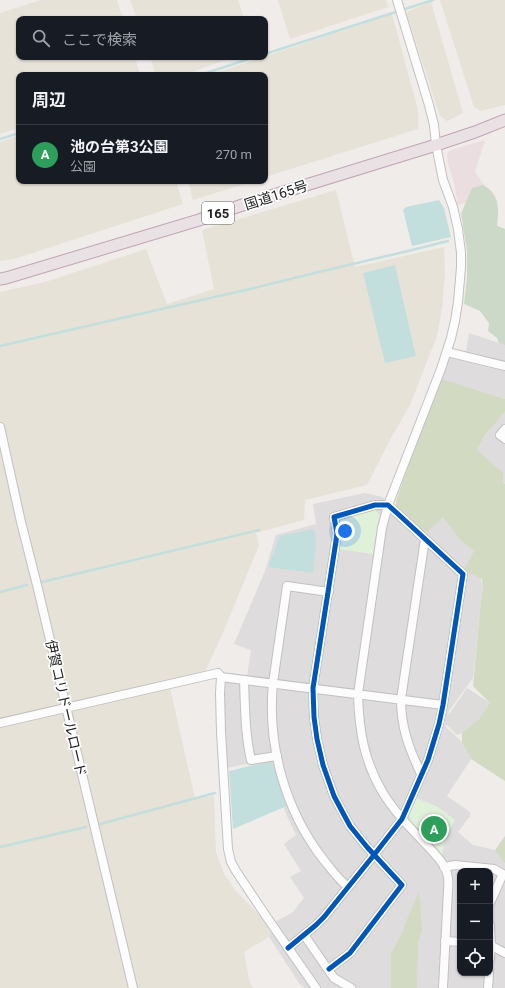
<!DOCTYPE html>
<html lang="ja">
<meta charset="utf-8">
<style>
:root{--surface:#171b24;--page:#20242c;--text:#f1f3f6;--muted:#9ea1a6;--line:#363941;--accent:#0f766e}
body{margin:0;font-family:Roboto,"Noto Sans JP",sans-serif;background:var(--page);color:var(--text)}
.controls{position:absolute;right:12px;bottom:12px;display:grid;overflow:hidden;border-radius:8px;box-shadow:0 1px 3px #0004}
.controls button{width:36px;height:36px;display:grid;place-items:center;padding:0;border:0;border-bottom:1px solid var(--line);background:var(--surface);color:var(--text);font:20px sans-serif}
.you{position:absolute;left:345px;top:531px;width:14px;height:14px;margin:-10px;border:3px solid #fff;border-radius:50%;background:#1a73e8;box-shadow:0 0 0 6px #1a73e833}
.badge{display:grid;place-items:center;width:26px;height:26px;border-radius:50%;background:var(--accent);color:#fff;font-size:13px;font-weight:700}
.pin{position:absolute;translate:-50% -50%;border:2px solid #fff;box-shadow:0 1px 4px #0006}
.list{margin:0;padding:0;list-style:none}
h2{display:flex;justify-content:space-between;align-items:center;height:52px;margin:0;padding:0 16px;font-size:17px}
h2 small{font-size:13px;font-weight:400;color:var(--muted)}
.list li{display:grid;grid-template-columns:26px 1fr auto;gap:12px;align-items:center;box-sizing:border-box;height:60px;padding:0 16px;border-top:1px solid var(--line)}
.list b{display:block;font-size:15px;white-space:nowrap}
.list p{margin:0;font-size:13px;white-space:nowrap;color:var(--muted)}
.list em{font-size:13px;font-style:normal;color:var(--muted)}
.icon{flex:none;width:22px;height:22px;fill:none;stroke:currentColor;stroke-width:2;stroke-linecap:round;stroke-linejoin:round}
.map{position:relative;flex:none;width:505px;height:988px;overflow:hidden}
.search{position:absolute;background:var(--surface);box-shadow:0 1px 3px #0004;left:16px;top:16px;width:252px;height:44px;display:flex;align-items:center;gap:10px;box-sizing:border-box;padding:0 14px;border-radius:8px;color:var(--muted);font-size:15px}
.panel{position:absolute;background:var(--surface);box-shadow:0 1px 3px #0004;left:16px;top:72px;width:252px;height:112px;border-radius:8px}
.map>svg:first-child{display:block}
.residential{fill:#dedcdc;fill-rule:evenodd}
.commercial{fill:#ebdee0}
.religious{fill:#dddcdb}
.farmland{fill:#e6e2d8;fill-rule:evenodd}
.forest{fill:#d2dac2}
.cemetery{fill:#ccd8c8}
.park{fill:#e0f1da}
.water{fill:#c2dfdd}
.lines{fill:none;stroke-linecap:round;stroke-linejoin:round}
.stream{stroke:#c2dfdd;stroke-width:2.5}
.minor-casing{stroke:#c2c1c0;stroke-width:10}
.highway-casing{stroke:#c1a4b5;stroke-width:13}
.minor{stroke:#fdfcfc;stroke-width:8}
.highway{stroke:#eae1e5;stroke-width:11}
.cycleway-casing{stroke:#fff;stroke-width:8}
.cycleway{stroke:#0057b8;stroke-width:5}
.labels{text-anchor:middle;stroke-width:3.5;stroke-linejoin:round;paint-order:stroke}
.shield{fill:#fff;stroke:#646464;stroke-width:1}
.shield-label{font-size:13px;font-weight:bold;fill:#212121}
.street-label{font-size:14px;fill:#212121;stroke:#fff}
</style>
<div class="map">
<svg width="505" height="988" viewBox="0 0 505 988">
<rect width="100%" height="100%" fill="#efecea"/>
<g class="residential">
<path d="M469 333 505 345V399L439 378 452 348 466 351Z"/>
<path d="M505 412V484L503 482 477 450 485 435Z"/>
<path d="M365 493 382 497 401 511 426 533 443 516 460 540 474 551 483 588 480 610 473 678 449 711 446 727 462 742 471 759 447 796 470 812V816L458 832 473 845 495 850 505 864V988H304L299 983 269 937 270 934V926L277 921 293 912 304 898 290 877 301 871 284 844 296 835 286 814 270 764 267 760 226 768 222 693 226 674 247 677 251 650 234 644 265 571 276 535 316 524 313 504ZM460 871H490V973H460Z"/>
</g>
<path class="commercial" d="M485 140 475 172 485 186 472 188 467 202 458 205 453 179 448 163 447 156 449 152 451 150Z"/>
<path class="religious" d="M467 688 490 703 478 720 462 733 457 735 444 722 446 716 450 713Z"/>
<g class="farmland">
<path d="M41 0H117L123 19H19V57H135L140 75H19V128L0 134V13Z"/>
<path d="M130 0H238L244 19H137Z"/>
<path d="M278 0H386L388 7 290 39Z"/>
<path d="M440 0H505V105L481 111 474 107Z"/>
<path d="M431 2 463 113 447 121 440 116 406 12Z"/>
<path d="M392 14 418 110V129L265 177V75H210Z"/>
<path d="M150 57H234L183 75H156Z"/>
<path d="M19 135V181H176L183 204 14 259 0 261V142Z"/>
<path d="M188 181H254L193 200Z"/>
<path d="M336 190 355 267 444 247 445 274 442 309 437 336 410 405 392 436 367 485 305 500 304 520 256 533 259 545 223 633 200 682 170 688 195 798 214 796 216 852 224 874 236 891 270 926 269 937 244 952 249 980 253 988H0V292L45 282 146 249 167 304 214 289 202 230ZM395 266 416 356 363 273Z"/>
</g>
<g class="forest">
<path d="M439 378 505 399V412L485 435 477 450 503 473V482L505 484V781L471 759 462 742V733L478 720 490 703 473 686 480 610 483 588 482 579 464 570 474 551 460 540 443 517 426 533 396 506V501Z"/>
<path d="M505 836V864L495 850Z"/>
<path d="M419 892 422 931 418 942 417 988H391V954L403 931 408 917Z"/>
</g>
<path class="cemetery" d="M483 185C500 194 499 209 497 226L505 229V345L499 343 497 338 488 331 489 323 480 311 464 304 467 278V251L461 214 472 188Z"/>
<g class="park">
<path d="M375 510 380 515 377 527 373 554 339 549 340 522 342 519Z"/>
<path d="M414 797 438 807 455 820 446 837 442 855 410 820 409 812Z"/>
</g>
<g class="water">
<path d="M439 200 444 208 451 237 412 246 403 210 406 207Z"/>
<path d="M395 265 416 356 385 363 363 273Z"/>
<path d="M314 529 316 542 313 573 268 567 280 536Z"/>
<path d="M270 761 272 763 287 806 233 829 229 771Z"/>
</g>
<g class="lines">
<g class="stream">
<path d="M265 54 433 0"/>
<path d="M200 75 255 57"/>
<path d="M0 139 19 133"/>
<path d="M0 346 122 318 250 289 323 271 408 251 448 241"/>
<path d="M42 582 259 530"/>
<path d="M0 592 27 585"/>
<path d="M100 824 215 793"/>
<path d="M0 847 86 827"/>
</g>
<g class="minor-casing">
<g id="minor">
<path d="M397 0 429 105 434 125 436 145 443 180 453 207 458 229 461 253V267L458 302 455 321 451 338 441 369 388 505 382 528 358 694C359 731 364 761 383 793 394 811 408 826 422 840 429 848 438 856 444 866 448 873 449 882 448 890L443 988"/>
<path d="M447 352 505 366"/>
<path d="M0 427 21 522 37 585 133 988"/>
<path d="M505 429 500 435 505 439"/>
<path d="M329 592 287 586 273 683C267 745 285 810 323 859 331 869 338 879 348 887"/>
<path d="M221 677 443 705"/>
<path d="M244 680C245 707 245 734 251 760L277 756"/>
<path d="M0 723 218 673 221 677 220 693 221 732 228 849 231 862 236 871 266 916 316 988"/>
<path d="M421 774C409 748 401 728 401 699L425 539"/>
<path d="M444 867 455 865 494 869 503 874 490 903"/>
<path d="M490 925 491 945 490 959"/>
<path d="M304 935 334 978 351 988"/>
<path d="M445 941 460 942"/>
<path d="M490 945 505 953"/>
<path d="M288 948 316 925 324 917 374 855 402 819 428 760 439 724 443 705 463 574 398 514 388 505H375L334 517 337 533 336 541 313 688 314 717 317 739 323 765 334 796 343 813 350 826 367 847 402 885 350 953 329 969"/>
<path d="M488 988 489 973"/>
</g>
</g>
<g class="highway-casing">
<path id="highway" d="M0 279 6 278 199 220 251 202 436 145 475 132 505 120"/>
</g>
<use href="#minor" class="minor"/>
<use href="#highway" class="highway"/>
<g class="cycleway-casing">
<path id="cycleway" d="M288 948 316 925 324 917 374 855 402 819 428 760 439 724 443 705 463 574 398 514 388 505H375L334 517 337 533 336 541 313 688 314 717 317 739 323 765 334 796 343 813 350 826 367 847 402 885 350 953 329 969"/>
</g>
<use href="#cycleway" class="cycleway"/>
</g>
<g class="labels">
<rect class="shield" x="202" y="202" width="32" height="22" rx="3"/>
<g class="shield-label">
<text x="218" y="218">165</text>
</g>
<g class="street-label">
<text transform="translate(276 195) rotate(-18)" y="5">国道165号</text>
<text transform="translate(66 708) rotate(77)" y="5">伊賀コリドールロード</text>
</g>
</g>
</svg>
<div class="controls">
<button>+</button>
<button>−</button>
<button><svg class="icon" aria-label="locate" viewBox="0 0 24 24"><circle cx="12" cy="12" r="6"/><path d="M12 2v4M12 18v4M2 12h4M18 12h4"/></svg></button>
</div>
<div class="you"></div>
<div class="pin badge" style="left:434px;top:829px;background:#2e9e5b">A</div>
<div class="search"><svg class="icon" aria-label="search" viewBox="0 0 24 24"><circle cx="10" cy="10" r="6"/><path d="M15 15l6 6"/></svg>ここで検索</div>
<section class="panel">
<h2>周辺<small></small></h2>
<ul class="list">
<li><span class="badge" style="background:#2e9e5b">A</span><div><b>池の台第3公園</b><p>公園</p></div><em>270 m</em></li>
</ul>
</section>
</div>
